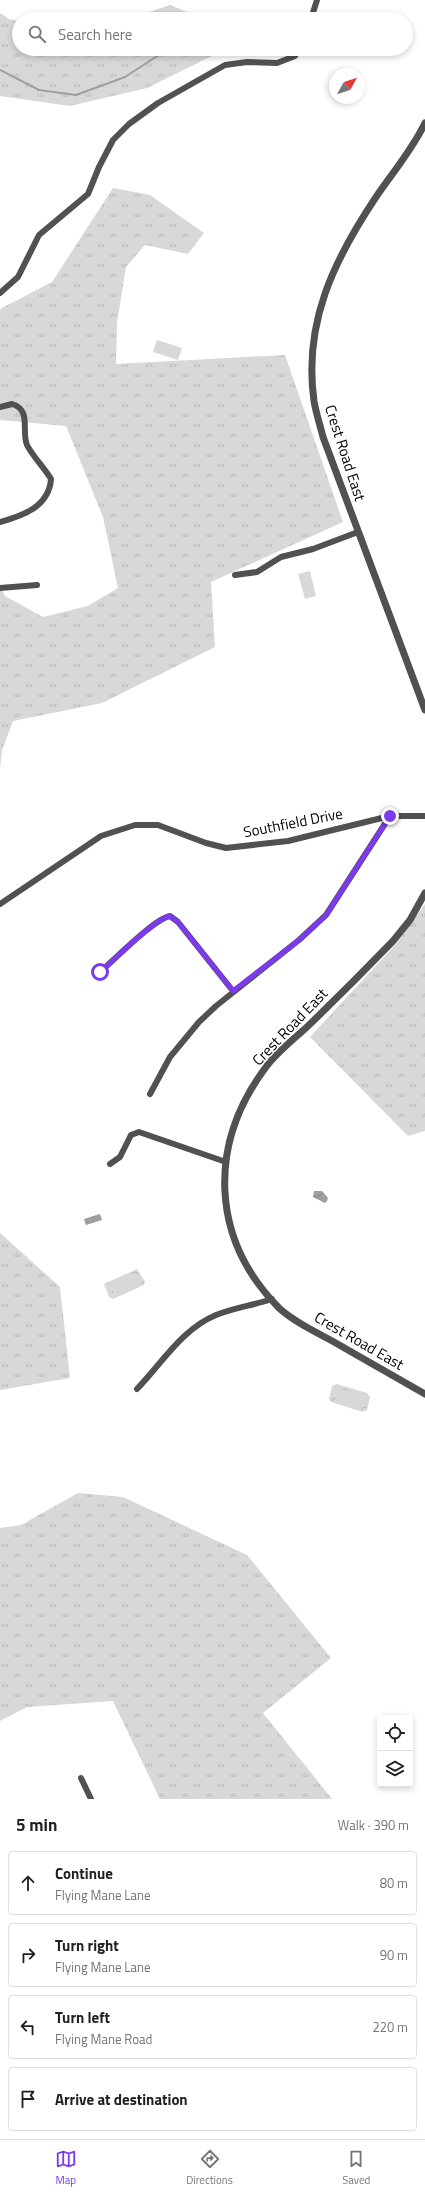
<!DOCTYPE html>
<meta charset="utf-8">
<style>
:root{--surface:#fff;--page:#f6f6f6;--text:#202124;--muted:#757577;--line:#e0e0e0;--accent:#7c3aed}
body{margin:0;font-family:"Titillium Web",sans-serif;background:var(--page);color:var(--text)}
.controls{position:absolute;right:12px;bottom:12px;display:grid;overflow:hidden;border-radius:4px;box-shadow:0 2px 6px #0003}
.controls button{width:36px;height:36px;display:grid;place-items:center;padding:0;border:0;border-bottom:1px solid var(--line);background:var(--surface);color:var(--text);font:20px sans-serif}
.compass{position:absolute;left:329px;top:68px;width:36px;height:36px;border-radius:50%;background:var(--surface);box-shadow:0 2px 6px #0003;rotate:51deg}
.stop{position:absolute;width:12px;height:12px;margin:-9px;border:3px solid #7c3aed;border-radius:50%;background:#fff}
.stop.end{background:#7c3aed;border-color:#fff;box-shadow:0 1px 4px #0008}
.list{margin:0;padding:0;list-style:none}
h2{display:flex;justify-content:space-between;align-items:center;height:52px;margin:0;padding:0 16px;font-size:17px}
h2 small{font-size:13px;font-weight:400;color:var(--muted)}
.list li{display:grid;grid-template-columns:26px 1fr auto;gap:12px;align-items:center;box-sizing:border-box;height:64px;margin:0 8px 8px;padding:0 8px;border:1px solid var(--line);border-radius:4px}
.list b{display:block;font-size:15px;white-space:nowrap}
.list p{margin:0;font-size:13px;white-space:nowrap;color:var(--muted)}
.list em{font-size:13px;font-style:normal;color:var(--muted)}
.icon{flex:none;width:22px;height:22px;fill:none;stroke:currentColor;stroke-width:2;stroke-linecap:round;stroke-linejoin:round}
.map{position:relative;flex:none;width:425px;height:1799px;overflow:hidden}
.search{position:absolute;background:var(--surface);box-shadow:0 2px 6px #0003;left:12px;right:12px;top:12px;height:44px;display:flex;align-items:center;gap:10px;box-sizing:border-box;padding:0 14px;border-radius:22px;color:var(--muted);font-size:15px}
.sheet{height:340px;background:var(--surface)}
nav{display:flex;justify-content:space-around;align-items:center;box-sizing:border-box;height:56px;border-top:1px solid var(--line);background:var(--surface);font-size:11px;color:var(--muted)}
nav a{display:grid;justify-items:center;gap:2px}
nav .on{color:var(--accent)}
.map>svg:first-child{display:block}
.grass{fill:url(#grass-tufts)}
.park{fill:url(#park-crowns)}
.pitch{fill:#d8d8d8}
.water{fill:url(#water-waves)}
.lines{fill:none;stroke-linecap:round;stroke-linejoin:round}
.stream{stroke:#9f9f9f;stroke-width:2}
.minor{stroke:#515151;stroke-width:6}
.tertiary{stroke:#515151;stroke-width:7}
.route{stroke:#7c3aed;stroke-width:5}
.labels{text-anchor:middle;stroke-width:3;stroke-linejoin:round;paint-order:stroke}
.street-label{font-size:15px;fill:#000;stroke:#fff}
</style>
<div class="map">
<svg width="425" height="1799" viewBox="0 0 425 1799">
<defs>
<pattern id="grass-tufts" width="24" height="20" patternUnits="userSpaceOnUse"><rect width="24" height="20" fill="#d8d8d8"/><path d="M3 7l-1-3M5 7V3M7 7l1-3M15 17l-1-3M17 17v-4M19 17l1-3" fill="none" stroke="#b8b8b8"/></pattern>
<pattern id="park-crowns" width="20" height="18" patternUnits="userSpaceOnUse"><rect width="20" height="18" fill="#d8d8d8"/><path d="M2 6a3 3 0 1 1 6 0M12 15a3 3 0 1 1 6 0" fill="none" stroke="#b8b8b8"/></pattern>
<pattern id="water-waves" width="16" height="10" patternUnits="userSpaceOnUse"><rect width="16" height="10" fill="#9f9f9f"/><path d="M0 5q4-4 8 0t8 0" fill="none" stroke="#878787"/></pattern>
</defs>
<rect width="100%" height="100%" fill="#fff"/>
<g class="grass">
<path d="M170 5 204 19H128Z"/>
<path d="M0 13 9 19 19 21V49H226L147 88 70 106 0 96Z"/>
<path d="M113 188 150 195 204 233 188 254 145 245 126 267 117 323 116 364 285 355 343 522 211 582 215 647 102 703 13 721 2 750 0 770V586L5 596 43 617 88 606 118 588 103 517 66 426 0 420V309L52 282Z"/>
<path d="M425 904V1131L408 1136 310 1037 397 943Z"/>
<path d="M0 1233 60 1287 70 1378 0 1390Z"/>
<path d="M78 1493 123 1497 247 1555 331 1658 263 1713 332 1799H160L113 1701 27 1707 0 1721V1528L21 1525Z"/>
</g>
<g class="park">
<path d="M137 1269 145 1282 144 1285 113 1299 109 1297 104 1284Z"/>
<path d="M337 1384 367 1393 370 1397 367 1410 363 1412 331 1402 329 1399 332 1386Z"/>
</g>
<g class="pitch">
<path d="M157 340 182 348 178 360 153 352Z"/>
<path d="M310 571 316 596 305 599 298 574Z"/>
<path d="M133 1273 138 1284 114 1294 109 1284Z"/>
<path d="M338 1388 362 1395 359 1406 335 1400Z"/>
</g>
<g class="water">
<path d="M314 1191H322L328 1198 327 1201 325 1203 313 1197Z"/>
<path d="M100 1214 102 1220 86 1225 84 1219Z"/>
</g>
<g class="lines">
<path class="stream" d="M0 70 39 90 76 95 125 77 168 49"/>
<g class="minor">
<path d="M311 19 317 0"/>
<path d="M0 293 18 277 39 235 88 194 99 167 113 140 129 124 158 103 225 65 247 62 277 63 295 56 299 49"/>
<path d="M0 407 12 404C32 410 21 431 27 445 33 457 44 467 51 479 49 507 22 516 0 522"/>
<path d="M235 575 257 572 281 557 313 549 358 532"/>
<path d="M0 588 37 585"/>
<path d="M0 904 101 836 135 825H158L206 843 226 848 288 841 390 816H425"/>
<path d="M100 972C114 960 154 919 170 916L178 922 233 991"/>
<path d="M150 1094 170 1057 199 1022 216 1006 299 940 326 915 390 816"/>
<path d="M110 1164 120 1157 131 1135 139 1132 226 1162"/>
<path d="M137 1389C162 1363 182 1329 216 1315 233 1308 254 1305 272 1299"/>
<path d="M81 1778 91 1799"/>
</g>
<g class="tertiary">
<path d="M425 123C412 150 393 172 376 197 334 260 303 323 314 401 316 413 320 425 323 437L425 710"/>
<path d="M425 893 410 920 393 941C365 970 337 998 308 1026 294 1039 277 1052 266 1067 208 1144 210 1238 279 1308 294 1322 316 1332 334 1342 364 1359 395 1377 425 1394"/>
</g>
</g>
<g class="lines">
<path class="route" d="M100 972C114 960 154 919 170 916L178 922 233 991 299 940 326 915 390 816"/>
</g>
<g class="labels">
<g class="street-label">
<text transform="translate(345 453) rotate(72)" y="5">Crest Road East</text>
<text transform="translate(293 823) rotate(-11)" y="5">Southfield Drive</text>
<text transform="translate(290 1027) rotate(-46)" y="5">Crest Road East</text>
<text transform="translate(359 1341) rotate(30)" y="5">Crest Road East</text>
</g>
</g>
</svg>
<div class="controls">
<button><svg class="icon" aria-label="locate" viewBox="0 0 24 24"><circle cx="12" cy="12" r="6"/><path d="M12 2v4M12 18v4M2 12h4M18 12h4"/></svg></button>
<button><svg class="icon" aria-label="layers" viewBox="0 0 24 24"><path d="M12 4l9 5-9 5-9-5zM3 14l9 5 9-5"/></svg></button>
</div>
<svg class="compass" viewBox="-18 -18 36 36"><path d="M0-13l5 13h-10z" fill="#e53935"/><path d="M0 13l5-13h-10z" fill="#757577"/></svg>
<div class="stop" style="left:100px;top:972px"></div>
<div class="stop end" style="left:390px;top:816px"></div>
<div class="search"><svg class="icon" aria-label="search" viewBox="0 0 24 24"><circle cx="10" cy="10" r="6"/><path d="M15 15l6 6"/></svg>Search here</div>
</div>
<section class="sheet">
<h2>5 min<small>Walk · 390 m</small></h2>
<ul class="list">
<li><svg class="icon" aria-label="ahead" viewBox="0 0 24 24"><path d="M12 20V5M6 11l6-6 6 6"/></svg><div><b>Continue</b><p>Flying Mane Lane</p></div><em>80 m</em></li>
<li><svg class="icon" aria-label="right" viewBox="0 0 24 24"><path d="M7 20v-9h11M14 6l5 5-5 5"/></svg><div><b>Turn right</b><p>Flying Mane Lane</p></div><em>90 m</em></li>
<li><svg class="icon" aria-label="left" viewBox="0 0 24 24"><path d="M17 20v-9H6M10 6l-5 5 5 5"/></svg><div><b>Turn left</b><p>Flying Mane Road</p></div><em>220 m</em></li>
<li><svg class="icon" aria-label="arrive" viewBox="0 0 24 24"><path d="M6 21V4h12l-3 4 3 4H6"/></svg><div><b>Arrive at destination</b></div></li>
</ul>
</section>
<nav>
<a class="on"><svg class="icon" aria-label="map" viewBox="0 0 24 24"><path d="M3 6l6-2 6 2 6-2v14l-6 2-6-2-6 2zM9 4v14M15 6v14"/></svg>Map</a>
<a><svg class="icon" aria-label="directions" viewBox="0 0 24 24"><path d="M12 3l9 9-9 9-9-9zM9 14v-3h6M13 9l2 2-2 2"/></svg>Directions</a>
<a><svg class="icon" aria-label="saved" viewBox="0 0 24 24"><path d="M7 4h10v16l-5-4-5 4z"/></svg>Saved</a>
</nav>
